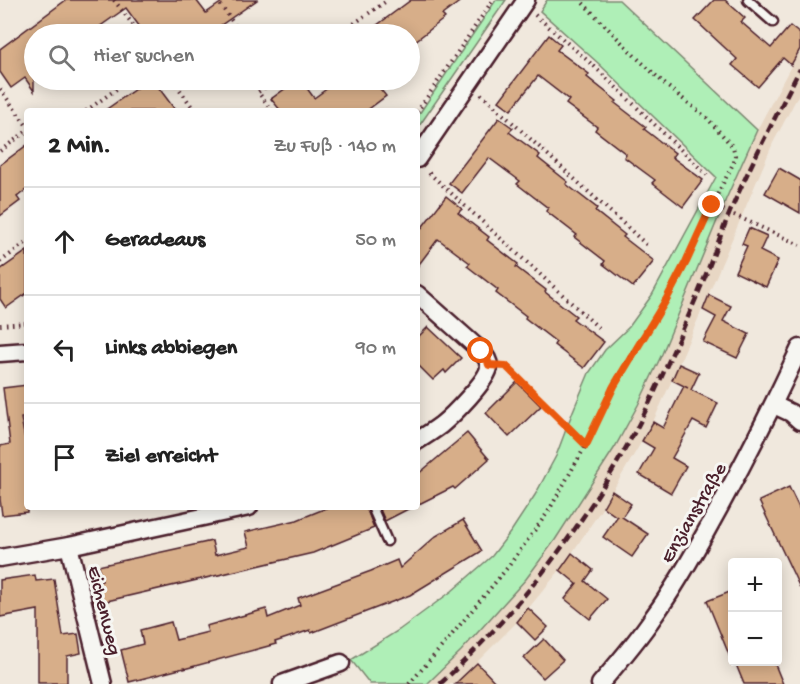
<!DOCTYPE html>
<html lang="de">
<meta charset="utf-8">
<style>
:root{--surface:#fff;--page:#f6f6f6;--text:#222;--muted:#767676;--line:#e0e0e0}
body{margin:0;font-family:"Gochi Hand",sans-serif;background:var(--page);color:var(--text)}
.controls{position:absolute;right:18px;bottom:18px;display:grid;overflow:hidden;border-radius:6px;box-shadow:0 3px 15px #0003}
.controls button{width:54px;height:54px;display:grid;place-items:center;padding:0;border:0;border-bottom:2px solid var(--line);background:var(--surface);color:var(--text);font:30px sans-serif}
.stop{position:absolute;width:18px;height:18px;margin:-14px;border:4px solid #ea580c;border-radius:50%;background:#fff}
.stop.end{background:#ea580c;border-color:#fff;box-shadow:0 2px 6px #0008}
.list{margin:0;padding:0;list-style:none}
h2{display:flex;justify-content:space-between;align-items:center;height:78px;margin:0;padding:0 24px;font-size:26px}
h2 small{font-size:20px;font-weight:400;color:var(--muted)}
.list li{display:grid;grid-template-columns:39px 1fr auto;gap:18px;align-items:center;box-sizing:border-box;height:108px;padding:0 24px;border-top:2px solid var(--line)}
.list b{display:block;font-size:22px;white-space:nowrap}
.list em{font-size:20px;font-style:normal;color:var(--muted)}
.icon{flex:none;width:33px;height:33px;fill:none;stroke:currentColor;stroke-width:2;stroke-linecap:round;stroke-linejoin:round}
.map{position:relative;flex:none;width:800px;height:684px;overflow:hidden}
.search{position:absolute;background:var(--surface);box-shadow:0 3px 15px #0003;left:24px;top:24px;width:396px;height:66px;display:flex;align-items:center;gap:15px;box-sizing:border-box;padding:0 21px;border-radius:33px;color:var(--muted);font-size:22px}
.panel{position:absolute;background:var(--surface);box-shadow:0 3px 15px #0003;left:24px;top:108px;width:396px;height:402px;border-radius:6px}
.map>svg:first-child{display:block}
.built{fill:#e8d7c4}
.green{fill:#afefb7;stroke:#7c8771;stroke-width:1.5}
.building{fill:#d7ae89;stroke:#4a1f2b;stroke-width:1.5}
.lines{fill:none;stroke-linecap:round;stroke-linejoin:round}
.lane-casing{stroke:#4a1f2b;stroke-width:13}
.street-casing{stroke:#4a1f2b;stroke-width:21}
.path{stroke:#4a1f2b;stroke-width:4;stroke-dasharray:1.5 4.5;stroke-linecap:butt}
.lane{stroke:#f6f6f2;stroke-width:8}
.street{stroke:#f6f6f2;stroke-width:16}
.rail{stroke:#4a1f2b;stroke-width:4.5;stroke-dasharray:9 4.5;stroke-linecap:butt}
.route{stroke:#ea580c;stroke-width:8}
.labels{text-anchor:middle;stroke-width:6;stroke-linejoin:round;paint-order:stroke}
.street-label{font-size:20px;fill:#4a1f2b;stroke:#f6f6f2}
</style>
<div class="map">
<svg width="800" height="684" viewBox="0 0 800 684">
<rect width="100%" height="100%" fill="#f0e8dd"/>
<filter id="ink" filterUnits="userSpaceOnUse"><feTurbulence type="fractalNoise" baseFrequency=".0167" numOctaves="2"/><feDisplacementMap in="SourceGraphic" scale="12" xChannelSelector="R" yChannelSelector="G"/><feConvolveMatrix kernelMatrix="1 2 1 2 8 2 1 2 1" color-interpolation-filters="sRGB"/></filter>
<g filter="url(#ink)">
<path class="built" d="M800 49V92L773 143 672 380 653 422 642 441 603 507 572 553 560 570 517 622 455 684H427L461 651 526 579 615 447 638 405 662 354 726 199 757 130Z"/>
<g class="green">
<path d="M496 0H506L417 129V117Z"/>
<path d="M547 0H619L757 130 726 199 662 354 638 405 615 447 555 540 526 579 461 651 427 684H370L351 660 399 630 452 591 492 556 512 530 535 495 556 456 573 411 589 373 605 350 629 327 652 295 716 177 598 63 540 11Z"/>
</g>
<g class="building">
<path d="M66 0H196L206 13 225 0H257L217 28 221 34H145L126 8 89 34H34V91L25 78 11 88 0 72V49Z"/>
<path d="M411 0H462L442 15 445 18 410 45V34H365Z"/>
<path d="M714 0H725L745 18 741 22 771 48 790 26 800 34V49L791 65 783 58 758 87 732 65 737 59 695 20Z"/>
<path d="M549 35 561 45 557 50 589 74 587 77 617 101 615 103 646 127 644 129 675 153 672 157 703 180 683 207 652 183 655 180 624 157 626 154 595 130 597 127 566 104 569 100 538 76 511 110 499 101Z"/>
<path d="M148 80H153L176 111H104Z"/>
<path d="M297 80H301L314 98 339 80H373L386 96 366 111H281L271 99Z"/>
<path d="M499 118 513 128 509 132 540 155 538 158 568 182 566 184 597 208 595 211 625 235 623 237 654 261 633 287 603 264 605 261 574 237 577 235 546 211 548 208 517 184 520 181 489 158 462 193 449 183Z"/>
<path d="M27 145V189L17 197 20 201 0 216V165Z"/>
<path d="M779 168 800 180V213L765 193Z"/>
<path d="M446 196 462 209 458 213 489 237 487 240 518 264 516 267 546 290 545 292 576 316 573 319 604 342 584 368 554 345 556 342 525 318 526 316 496 293 498 290 467 266 470 263 438 239 417 267V234Z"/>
<path d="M749 228 767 236 760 251 778 260 766 287 735 272 747 246 742 244Z"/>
<path d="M27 251V293L6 308 0 299V270Z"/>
<path d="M709 295 731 306 723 321 749 334 737 358 703 342 716 317 703 310Z"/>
<path d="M428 327 461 358 446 373 444 370 433 380 417 364V338Z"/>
<path d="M679 364 699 373 691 390 718 403 706 428 693 421 672 458 686 466 671 493 639 474 654 448 642 441 653 422 663 428 684 386 688 388 672 380Z"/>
<path d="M517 382 541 406 509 437 486 413Z"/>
<path d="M27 385V417L21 418 27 450V512L2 515 0 499V446L10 444 3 388Z"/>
<path d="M467 433 489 459 455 489 453 487 417 505V475Z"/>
<path d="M789 487 800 510V588L759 501Z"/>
<path d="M612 491 631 504 622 517 648 534 632 557 603 537 617 517 603 507Z"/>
<path d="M329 507H366L374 528 313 553 94 604 90 584 102 581 98 566 212 541 215 555 249 547 245 532 297 520Z"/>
<path d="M379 507H412L385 521Z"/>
<path d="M463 520 482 551 410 595 311 633 310 630 290 637 275 642 276 644 184 669V668L129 682 121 650 143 644 140 630 171 622 176 640 208 632 206 626 266 609 268 618 300 605 298 598 371 571 397 560 400 568 436 536Z"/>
<path d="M572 553 593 570 585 581 607 599 590 619 565 599 577 584 560 570Z"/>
<path d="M35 575 36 581 54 579 63 636 78 634 81 653 67 656V683H38V610L0 617V580Z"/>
<path d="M732 591V662L707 601Z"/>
<path d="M528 608 548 627 535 640 517 622Z"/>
<path d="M544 639 563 660 543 678 524 658Z"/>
<path d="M735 662H774L783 684H744Z"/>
<path d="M477 663 497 684H455Z"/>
</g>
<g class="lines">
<g class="lane-casing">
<g id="lane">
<path d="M748 0 773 22"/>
<path d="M372 507 387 541"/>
</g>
</g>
<g class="street-casing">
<g id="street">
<path d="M417 159 526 0"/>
<path d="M417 294 481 351C485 356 489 360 489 367 488 380 452 416 441 425 433 431 425 436 417 441"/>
<path d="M0 353 27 351"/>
<path d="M774 405 791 413 800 421"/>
<path d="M69 546 103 684"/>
<path d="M0 558 69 546 249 507"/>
<path d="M282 684 341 663"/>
<path d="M600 684C619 662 638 640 654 616 676 586 695 552 713 519 744 463 773 406 800 348"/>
</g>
</g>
<g class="path">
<path d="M114 0 140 34"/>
<path d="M217 0 241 34"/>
<path d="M535 15 595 67 707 175"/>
<path d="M339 34 388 0"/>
<path d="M173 80 195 111"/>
<path d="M0 89 27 126"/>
<path d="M481 94 649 247"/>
<path d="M86 111 129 80"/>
<path d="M272 111 258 92 276 80"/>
<path d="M417 112 493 0"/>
<path d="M0 151 27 131"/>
<path d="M429 173 601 330"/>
<path d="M712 205 800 245"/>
<path d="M0 262 27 242"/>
<path d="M0 325 27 323"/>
<path d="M508 368 586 445"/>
<path d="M409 684 445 643 508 567 548 512 586 445 613 386 666 300 686 262 712 205 734 162 735 155 733 147 707 118 668 87 634 55 580 0"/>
</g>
<use href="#lane" class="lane"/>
<use href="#street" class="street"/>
<path class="rail" d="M440 684C518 612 583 527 634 433 644 415 653 395 662 376 676 345 689 315 702 284 712 260 720 236 730 212 751 163 776 116 800 69"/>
</g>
</g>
<g class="lines" filter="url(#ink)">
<path class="route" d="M481 351 487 358 489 365 506 366 586 445 614 386 666 300 686 262 712 205"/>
</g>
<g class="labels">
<g class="street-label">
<text transform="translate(692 512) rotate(-60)" y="7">Enzianstraße</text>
<text transform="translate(106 610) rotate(76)" y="7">Eichenweg</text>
</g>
</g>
</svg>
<div class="controls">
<button>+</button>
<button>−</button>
</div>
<div class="stop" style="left:481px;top:351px"></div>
<div class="stop end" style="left:712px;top:205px"></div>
<div class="search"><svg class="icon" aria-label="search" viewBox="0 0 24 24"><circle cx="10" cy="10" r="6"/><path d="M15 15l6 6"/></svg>Hier suchen</div>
<section class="panel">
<h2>2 Min.<small>Zu Fuß · 140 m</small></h2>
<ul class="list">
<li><svg class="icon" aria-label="ahead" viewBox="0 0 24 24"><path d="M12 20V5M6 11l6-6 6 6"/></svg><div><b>Geradeaus</b></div><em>50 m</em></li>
<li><svg class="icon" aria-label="left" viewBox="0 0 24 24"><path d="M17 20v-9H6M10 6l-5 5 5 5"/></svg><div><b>Links abbiegen</b></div><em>90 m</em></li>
<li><svg class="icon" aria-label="arrive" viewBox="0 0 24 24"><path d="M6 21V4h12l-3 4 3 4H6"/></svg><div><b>Ziel erreicht</b></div></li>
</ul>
</section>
</div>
